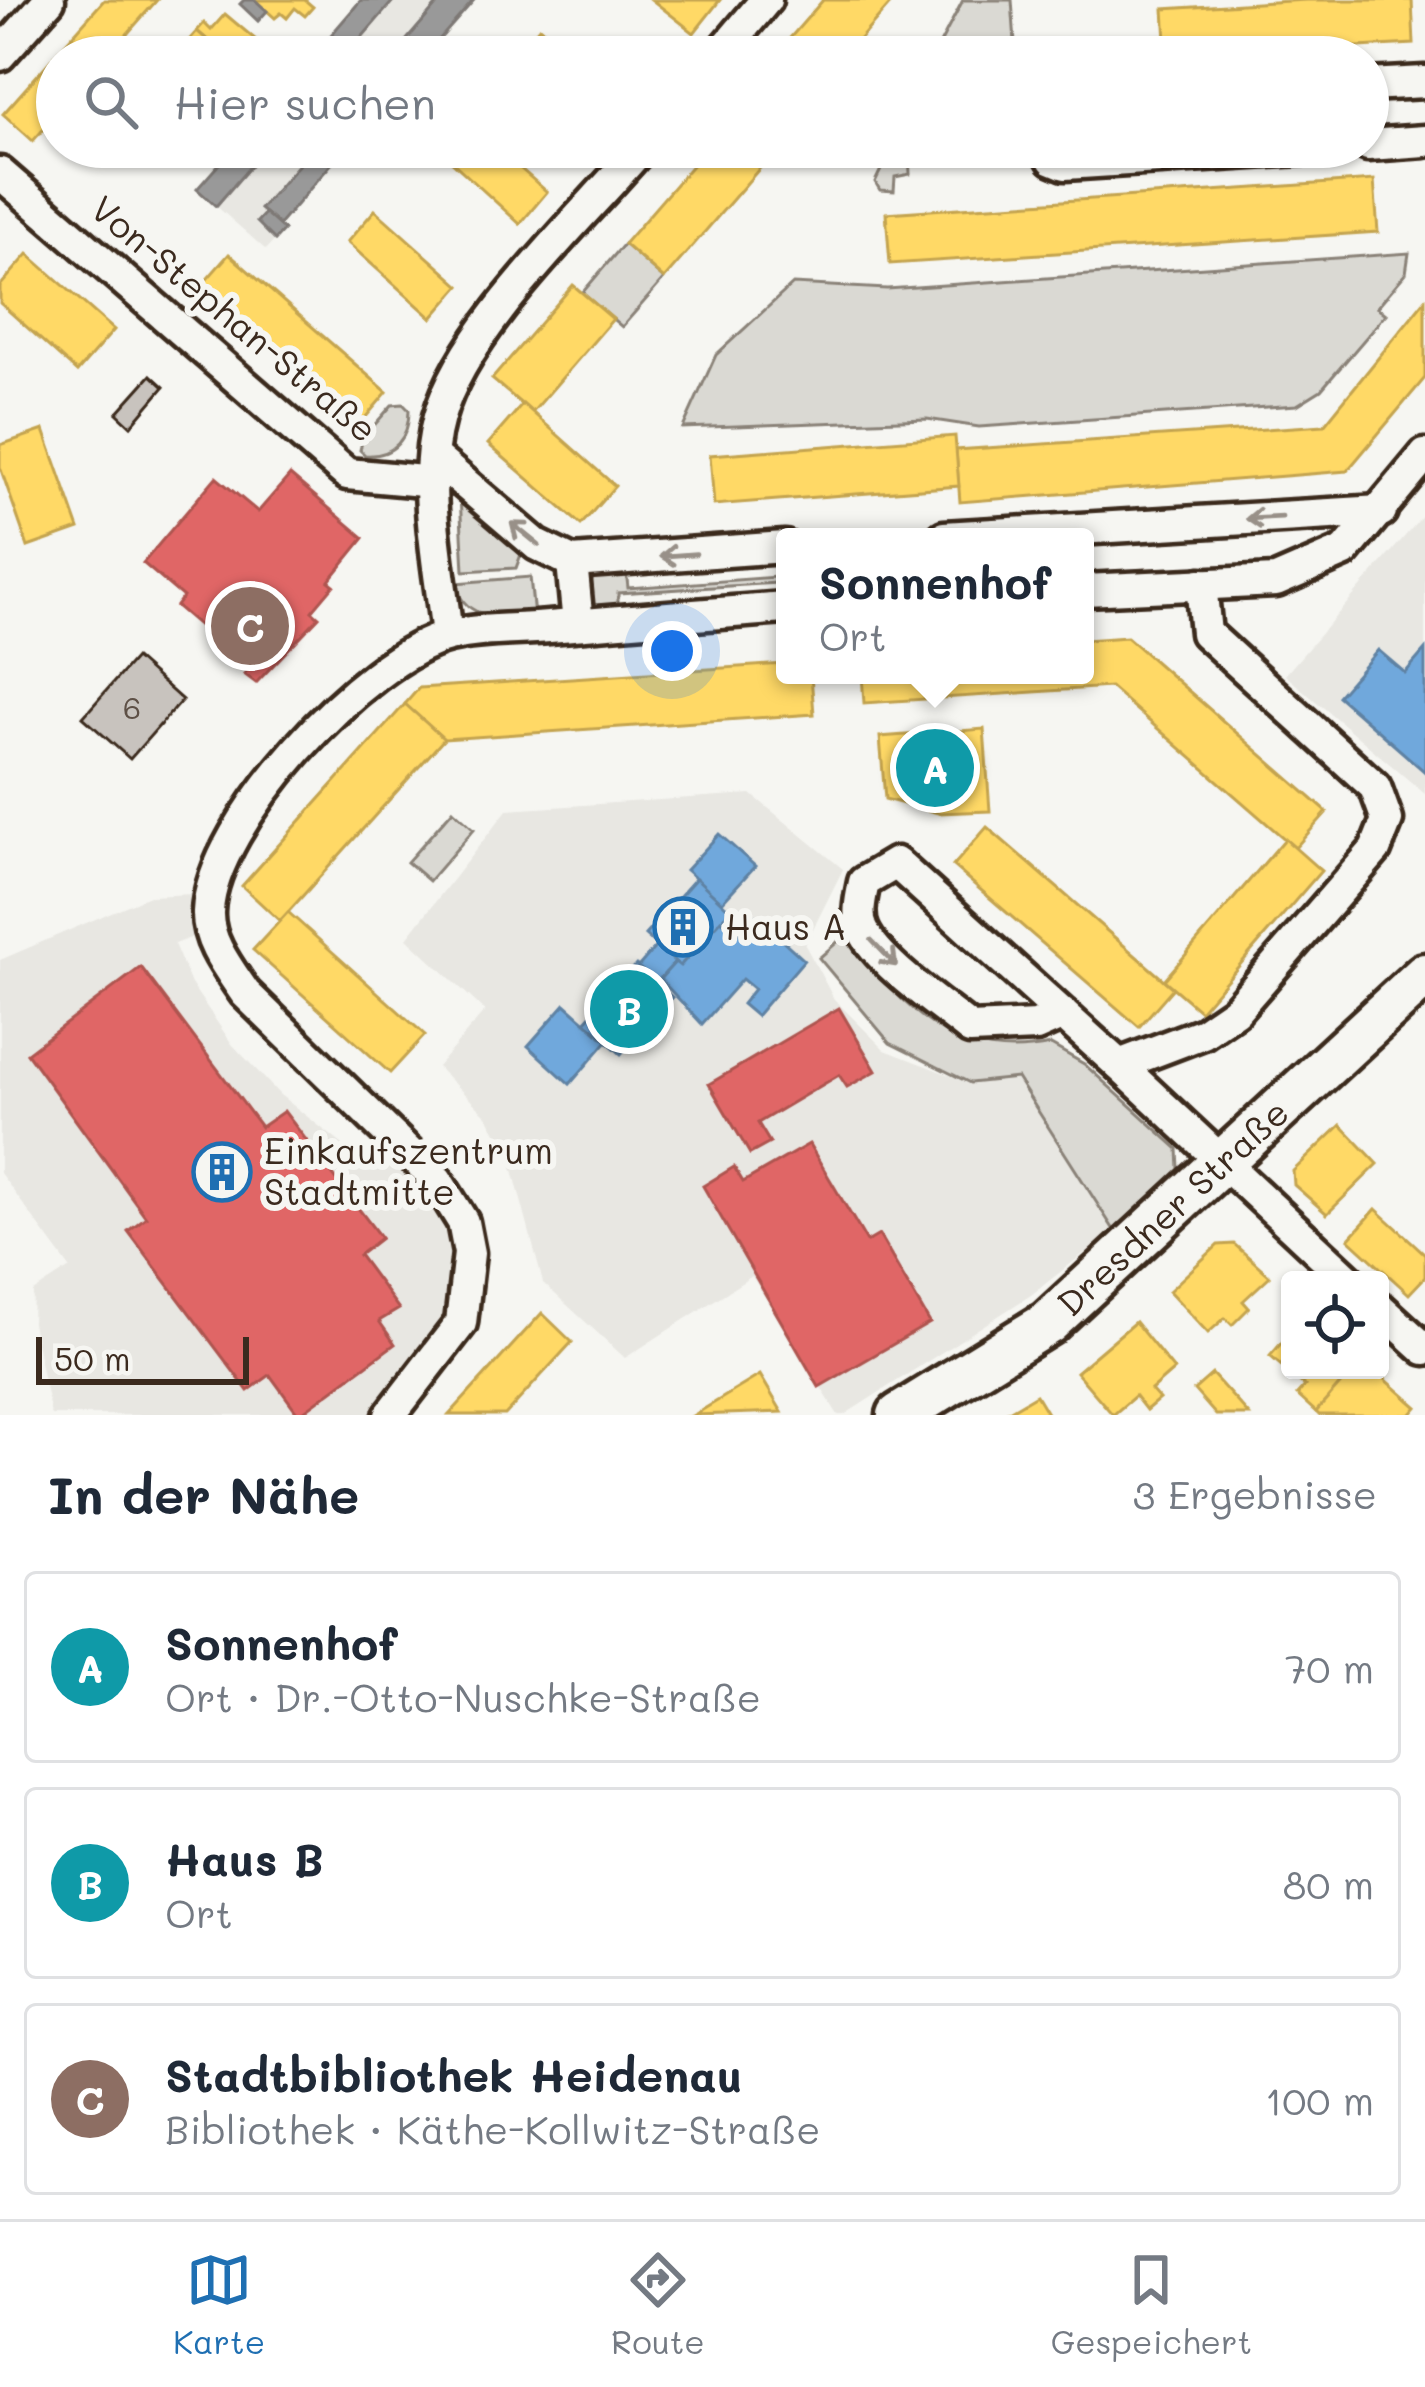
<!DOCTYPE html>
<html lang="de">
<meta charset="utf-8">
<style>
:root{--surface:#fff;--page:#f6f6f7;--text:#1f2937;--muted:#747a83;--line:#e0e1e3;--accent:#1f6fb2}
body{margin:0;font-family:Mali,sans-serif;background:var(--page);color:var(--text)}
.controls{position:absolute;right:36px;bottom:36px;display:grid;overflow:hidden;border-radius:12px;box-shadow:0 3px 9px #0004}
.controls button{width:108px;height:108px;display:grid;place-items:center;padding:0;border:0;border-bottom:3px solid var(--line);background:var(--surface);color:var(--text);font:60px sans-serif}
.scale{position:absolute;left:36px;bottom:30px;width:213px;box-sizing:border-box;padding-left:12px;border:6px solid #3b2a1e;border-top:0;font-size:33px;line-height:42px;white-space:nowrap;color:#3b2a1e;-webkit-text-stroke:9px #f6f6f2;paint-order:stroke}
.you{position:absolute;left:672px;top:651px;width:42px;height:42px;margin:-30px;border:9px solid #fff;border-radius:50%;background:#1a73e8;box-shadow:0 0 0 18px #1a73e833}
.badge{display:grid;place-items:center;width:78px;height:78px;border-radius:50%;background:var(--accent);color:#fff;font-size:39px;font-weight:700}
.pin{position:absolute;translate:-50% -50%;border:6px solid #fff;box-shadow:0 3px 12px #0006}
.popup{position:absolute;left:776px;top:528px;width:318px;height:156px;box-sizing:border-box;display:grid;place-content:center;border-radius:12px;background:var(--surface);filter:drop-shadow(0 3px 9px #0005);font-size:39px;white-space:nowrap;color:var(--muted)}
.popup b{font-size:45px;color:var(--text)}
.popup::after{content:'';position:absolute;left:50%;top:100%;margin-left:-24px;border:24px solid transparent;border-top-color:var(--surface)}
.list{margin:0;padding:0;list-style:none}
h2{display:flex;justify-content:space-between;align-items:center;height:156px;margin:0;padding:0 48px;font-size:51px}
h2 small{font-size:39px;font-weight:400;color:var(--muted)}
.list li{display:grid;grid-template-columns:78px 1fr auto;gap:36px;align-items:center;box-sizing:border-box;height:192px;margin:0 24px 24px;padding:0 24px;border:3px solid var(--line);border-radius:12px}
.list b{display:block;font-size:45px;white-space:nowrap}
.list p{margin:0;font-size:39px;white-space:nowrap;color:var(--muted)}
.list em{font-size:39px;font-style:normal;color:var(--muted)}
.icon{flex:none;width:66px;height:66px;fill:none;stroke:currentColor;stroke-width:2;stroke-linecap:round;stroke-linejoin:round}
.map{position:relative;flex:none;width:1425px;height:1415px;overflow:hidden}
.search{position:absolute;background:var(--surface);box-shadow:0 3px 9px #0004;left:36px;right:36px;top:36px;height:132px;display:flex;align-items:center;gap:30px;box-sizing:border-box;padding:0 42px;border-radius:66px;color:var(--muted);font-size:45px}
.sheet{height:804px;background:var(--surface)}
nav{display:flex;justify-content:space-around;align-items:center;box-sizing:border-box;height:168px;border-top:3px solid var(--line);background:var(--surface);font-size:33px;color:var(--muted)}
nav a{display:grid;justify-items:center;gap:6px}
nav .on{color:var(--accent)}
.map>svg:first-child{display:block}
.built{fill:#e8e7e2}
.green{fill:#dad9d3;stroke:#8a8278;stroke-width:3}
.homes{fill:#ffd966;stroke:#c4a450;stroke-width:3}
.shops{fill:#e06666;stroke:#ae5450;stroke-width:3}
.schools{fill:#6fa8dc;stroke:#5f82a3;stroke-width:3}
.industry{fill:#999;stroke:#7d7874;stroke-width:3}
.building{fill:#c8c3be;stroke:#3b2a1e;stroke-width:3}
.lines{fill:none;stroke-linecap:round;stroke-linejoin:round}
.street-casing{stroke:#3b2a1e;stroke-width:39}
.secondary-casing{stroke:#3b2a1e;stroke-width:51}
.street{stroke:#f6f6f2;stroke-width:30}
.secondary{stroke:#f6f6f2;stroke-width:42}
.oneway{stroke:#989088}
.labels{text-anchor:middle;stroke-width:12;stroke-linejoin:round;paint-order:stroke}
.number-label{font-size:30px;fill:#5e5046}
.street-label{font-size:36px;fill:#3b2a1e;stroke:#f6f6f2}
.poi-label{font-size:36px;fill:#3b2a1e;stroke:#f6f6f2;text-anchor:start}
</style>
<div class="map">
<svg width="1425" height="1415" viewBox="0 0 1425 1415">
<rect width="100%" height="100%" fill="#f6f6f2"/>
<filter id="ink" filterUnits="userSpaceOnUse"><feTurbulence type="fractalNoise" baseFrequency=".00833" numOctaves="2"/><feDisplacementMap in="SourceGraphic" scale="24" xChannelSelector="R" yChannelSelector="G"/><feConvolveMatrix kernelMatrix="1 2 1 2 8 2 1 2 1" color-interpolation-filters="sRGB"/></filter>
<g filter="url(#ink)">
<g class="built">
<path d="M361 0H474L424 57H312Z"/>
<path d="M234 147H346L279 225 284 230 266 250 197 189Z"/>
<path d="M1425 513V794L1285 675Z"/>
<path d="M751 794 843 869 805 945 834 999 885 1050 970 1083 1017 1077 1114 1230 1031 1295 844 1415H838L752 1276 625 1358 543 1283 509 1155 487 1116 437 1067 485 1011 407 938 507 810Z"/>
<path d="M193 894V937L174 944 191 984 232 1044 280 1095 371 1167 384 1155 437 1180 463 1222 461 1323 382 1415H51L32 1323 33 1292 70 1268 0 1173V960L149 896Z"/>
</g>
<g class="green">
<path d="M963 0H1012L1016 57H933Z"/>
<path d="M892 147H991L909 153 910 174 895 177 894 191 880 190 875 182Z"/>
<path d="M624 244 664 279 622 327 582 293Z"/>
<path d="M1409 253 1406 273 1377 307 1386 314 1321 390 1297 405 979 427 927 419 683 428 716 355 793 284 887 289Z"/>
<path d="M403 404 409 410C409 438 394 457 365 455L360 450 363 438 392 405Z"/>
<path d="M460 496 523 549 516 568 464 571Z"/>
<path d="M626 570 628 588 776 577 777 583 618 593V610L594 609 588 604 589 582 599 574Z"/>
<path d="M530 577 534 616C501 616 465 623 455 583Z"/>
<path d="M453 810 474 829 429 881 407 862Z"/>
<path d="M843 937C908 1005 946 1065 1051 1045L1084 1064 1178 1149 1179 1169 1114 1230 1017 1078 970 1083 890 1043 819 958Z"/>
</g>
<g class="homes">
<path d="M104 0H157L107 57H57V114L33 141 3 114Z"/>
<path d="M255 0H305L313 7 305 16 295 8 287 18 281 13 275 18Z"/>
<path d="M652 0H720L694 33Z"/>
<path d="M823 0H894L844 57H781L777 53Z"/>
<path d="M1306 0H1412L1414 44 1167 57 1164 9Z"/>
<path d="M225 14 256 40 252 45 258 49 251 57H227L197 31 204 23 211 30Z"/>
<path d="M539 27 575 57H514Z"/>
<path d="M197 31 227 57H189L199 46 190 39Z"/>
<path d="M436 147H496L547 192 520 224Z"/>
<path d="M708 147H778L664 279 624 244Z"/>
<path d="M1374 180 1378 232 890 264 886 213Z"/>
<path d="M375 210 460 286 432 318 347 242Z"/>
<path d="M28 254 114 330 77 372 0 303V286Z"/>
<path d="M229 254 387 392 359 425 201 286Z"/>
<path d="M573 285 613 319 532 413 492 379Z"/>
<path d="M1425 300V378L1347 471 960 502 956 450 1324 425Z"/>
<path d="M523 404 615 486 581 525 488 444Z"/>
<path d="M44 430 79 529 28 547 0 467V445Z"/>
<path d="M955 436 959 486 714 505 710 455Z"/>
<path d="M1127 637 1327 812 1295 848 1110 687 864 703 862 675H1085V640Z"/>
<path d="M785 664V675H811L814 714 444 739 405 704 419 688Z"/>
<path d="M405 704 444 739 280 921 242 886Z"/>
<path d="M984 729 990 811 938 813 885 799 880 737Z"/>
<path d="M987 827 1173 988 1139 1027 953 866Z"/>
<path d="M1285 839 1321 871 1200 1011 1164 980Z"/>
<path d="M288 912 425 1035 390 1073 253 950Z"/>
<path d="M1341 1125 1378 1164 1327 1214 1294 1185 1293 1171Z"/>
<path d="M1376 1209 1425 1254V1277L1409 1294 1349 1239Z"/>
<path d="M1234 1244 1270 1276 1243 1301 1249 1308 1232 1325 1225 1318 1208 1333 1169 1291 1218 1245Z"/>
<path d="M542 1313 572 1342 505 1415H449Z"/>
<path d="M1135 1322 1174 1370 1151 1390 1159 1399 1146 1410 1135 1396 1113 1415 1076 1372Z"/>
<path d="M1290 1333V1370H1353L1316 1412 1297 1395 1305 1386 1270 1356Z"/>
<path d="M1353 1370H1375L1417 1407 1410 1415H1319L1316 1412Z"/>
<path d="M1212 1374 1249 1415H1216L1194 1390Z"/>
<path d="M760 1375 782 1412 694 1415Z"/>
<path d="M1036 1395 1048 1415H1002Z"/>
</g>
<g class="shops">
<path d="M290 475 364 538 329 581 334 585 312 611 319 617 256 683 244 674 249 668 176 606 183 597 143 563 216 477 258 512Z"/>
<path d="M141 967 261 1127 284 1111 381 1238 359 1255 399 1309 379 1321 395 1344 299 1415 270 1375 248 1391 128 1231 146 1217 27 1053Z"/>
<path d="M839 1008 876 1071 847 1087 839 1075 758 1123 770 1143 750 1154 709 1084Z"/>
<path d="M809 1144 867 1242 879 1235 930 1323 819 1387 703 1186 734 1167 743 1182Z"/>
</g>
<g class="schools">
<path d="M1378 650 1405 673 1425 650V772L1338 696Z"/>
<path d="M719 834 755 866 722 902 686 870Z"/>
<path d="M696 878 730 910 680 966 645 935Z"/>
<path d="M756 916 804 960 756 1016 742 1004 754 989 742 979 702 1024 660 979 675 962 680 966 721 920 739 934Z"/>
<path d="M657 945 675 962 656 983 638 967Z"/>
<path d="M636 965 672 997 621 1054 585 1022Z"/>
<path d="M565 1004 607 1041 570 1084 528 1046Z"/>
</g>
<g class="industry">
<path d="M244 0H255L267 11 258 21 240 4Z"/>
<path d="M361 0H394L345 57H312Z"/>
<path d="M441 0H474L424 57H392Z"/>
<path d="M234 147H267L216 206 197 189Z"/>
<path d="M314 147H346L279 225 260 209Z"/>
<path d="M265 213 284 230 275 240 257 222Z"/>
</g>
<g class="building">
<path d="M151 375 164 387 131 426 117 413Z"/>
<path d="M135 658 182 700 130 759 83 717Z"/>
</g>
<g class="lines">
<g class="street-casing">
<g id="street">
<path d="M0 55 49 0"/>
<path d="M718 57 766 0"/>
<path d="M1368 85 1425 82"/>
<path d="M1368 145 1425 141"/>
<path d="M1047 147 1053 159 1065 164 1332 147"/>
<path d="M0 173 347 474 434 482"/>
<path d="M434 457 537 545 572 562 578 624"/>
<path d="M944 537 1381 511"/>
<path d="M572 562 785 547"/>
<path d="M1201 584 1206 633 1375 787 1387 820 1375 850 1235 1011 1203 1033 1119 1065 1349 1280"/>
<path d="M1085 590 1276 581 1345 551 1425 455"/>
<path d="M447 636C440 569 420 483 439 417 464 327 581 219 642 147"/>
<path d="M1063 1014 1036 1026 970 1029C941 1005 878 963 863 930 856 915 861 897 864 882L896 863 1119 1065"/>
<path d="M1380 1308 1425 1349"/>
<path d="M390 1415 461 1323 469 1253 463 1222 437 1180 245 993C229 969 207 942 208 912 211 824 364 657 449 636 482 628 516 630 549 627 628 620 706 614 785 608"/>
</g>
</g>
<g class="secondary-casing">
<g id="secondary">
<path id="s1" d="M899 1415 1048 1323 1425 975"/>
</g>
</g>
<use href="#street" class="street"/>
<use href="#secondary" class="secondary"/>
</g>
<defs><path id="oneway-shaft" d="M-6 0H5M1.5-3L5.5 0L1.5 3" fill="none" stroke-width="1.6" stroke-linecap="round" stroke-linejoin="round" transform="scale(3)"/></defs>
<g class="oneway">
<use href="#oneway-shaft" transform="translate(1264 518) rotate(177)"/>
<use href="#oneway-shaft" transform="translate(525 534) rotate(-141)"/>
<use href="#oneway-shaft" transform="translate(678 555) rotate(176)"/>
<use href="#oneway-shaft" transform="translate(884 953) rotate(46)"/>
</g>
</g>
<defs>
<g id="building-ring" transform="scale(3)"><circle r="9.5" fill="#f6f6f2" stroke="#1f6fb2" stroke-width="1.5"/><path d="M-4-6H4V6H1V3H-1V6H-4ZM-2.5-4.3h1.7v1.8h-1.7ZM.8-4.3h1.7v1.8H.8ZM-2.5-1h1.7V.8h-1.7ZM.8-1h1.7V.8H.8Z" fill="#1f6fb2"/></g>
</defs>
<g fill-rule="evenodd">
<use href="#building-ring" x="683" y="927"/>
<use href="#building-ring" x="222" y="1172"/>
</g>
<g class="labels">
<g class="number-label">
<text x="132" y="719">6</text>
</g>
<g class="street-label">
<text transform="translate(234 319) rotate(40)" y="13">Von-Stephan-Straße</text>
<text dy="13" stroke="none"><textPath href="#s1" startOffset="345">Dresdner Straße</textPath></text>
</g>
<g class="poi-label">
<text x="725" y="940">Haus A</text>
<text x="264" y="1164">Einkaufszentrum<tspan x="264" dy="41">Stadtmitte</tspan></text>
</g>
</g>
</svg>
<div class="controls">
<button><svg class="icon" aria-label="locate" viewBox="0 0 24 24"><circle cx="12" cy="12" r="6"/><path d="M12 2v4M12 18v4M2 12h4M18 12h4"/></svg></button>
</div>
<div class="scale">50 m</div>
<div class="you"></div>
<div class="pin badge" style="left:935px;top:768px;background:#0f9aa8">A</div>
<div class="popup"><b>Sonnenhof</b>Ort</div>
<div class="pin badge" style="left:629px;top:1009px;background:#0f9aa8">B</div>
<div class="pin badge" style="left:250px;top:626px;background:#8d6e63">C</div>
<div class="search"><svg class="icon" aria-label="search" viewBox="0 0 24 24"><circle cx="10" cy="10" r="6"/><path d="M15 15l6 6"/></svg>Hier suchen</div>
</div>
<section class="sheet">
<h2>In der Nähe<small>3 Ergebnisse</small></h2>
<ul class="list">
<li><span class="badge" style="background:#0f9aa8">A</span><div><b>Sonnenhof</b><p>Ort · Dr.-Otto-Nuschke-Straße</p></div><em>70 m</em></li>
<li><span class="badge" style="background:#0f9aa8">B</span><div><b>Haus B</b><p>Ort</p></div><em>80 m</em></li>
<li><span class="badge" style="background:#8d6e63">C</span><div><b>Stadtbibliothek Heidenau</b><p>Bibliothek · Käthe-Kollwitz-Straße</p></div><em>100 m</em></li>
</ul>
</section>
<nav>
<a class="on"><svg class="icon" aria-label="map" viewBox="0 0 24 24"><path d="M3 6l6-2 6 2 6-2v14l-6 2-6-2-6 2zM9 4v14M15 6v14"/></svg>Karte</a>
<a><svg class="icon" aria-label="directions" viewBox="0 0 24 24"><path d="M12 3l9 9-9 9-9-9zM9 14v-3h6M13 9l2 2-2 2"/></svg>Route</a>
<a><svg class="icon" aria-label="saved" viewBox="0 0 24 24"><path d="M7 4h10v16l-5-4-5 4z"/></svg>Gespeichert</a>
</nav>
